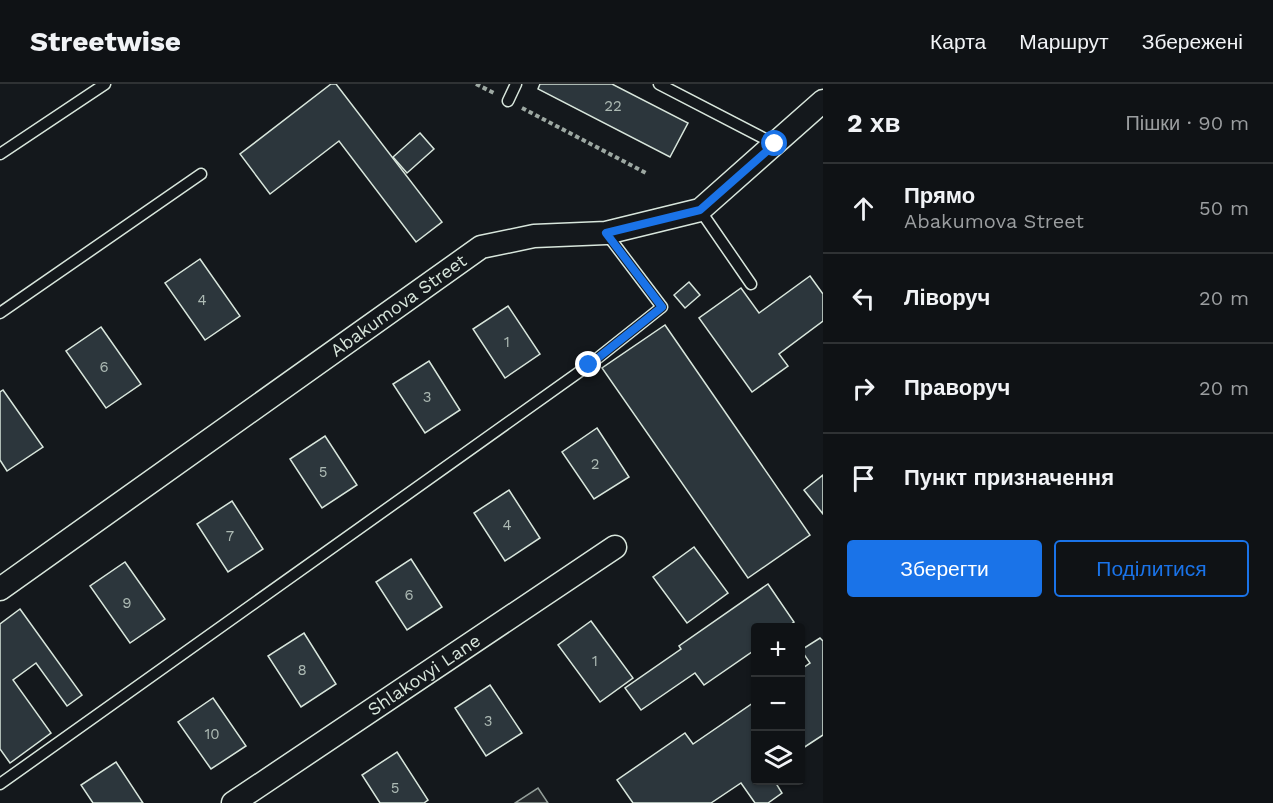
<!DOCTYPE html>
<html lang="uk">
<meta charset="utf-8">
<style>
:root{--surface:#0f1215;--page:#181b1e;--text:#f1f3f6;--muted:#9b9ea0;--line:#2f3234;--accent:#1a73e8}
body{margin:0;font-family:"Work Sans",sans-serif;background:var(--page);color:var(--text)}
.controls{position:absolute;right:18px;bottom:18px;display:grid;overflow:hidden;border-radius:6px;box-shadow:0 2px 4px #0004}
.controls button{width:54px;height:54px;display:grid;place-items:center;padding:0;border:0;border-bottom:2px solid var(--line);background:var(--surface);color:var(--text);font:30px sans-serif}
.stop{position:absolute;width:18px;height:18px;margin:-14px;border:4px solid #1a73e8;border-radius:50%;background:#fff}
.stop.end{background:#1a73e8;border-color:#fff;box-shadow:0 2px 6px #0008}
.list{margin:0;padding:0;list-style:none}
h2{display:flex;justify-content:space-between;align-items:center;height:78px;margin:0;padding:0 24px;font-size:26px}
h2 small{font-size:20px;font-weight:400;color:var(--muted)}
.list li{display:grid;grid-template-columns:39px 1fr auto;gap:18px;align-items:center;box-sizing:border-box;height:90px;padding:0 24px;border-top:2px solid var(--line)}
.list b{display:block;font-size:22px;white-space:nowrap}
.list p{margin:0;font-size:20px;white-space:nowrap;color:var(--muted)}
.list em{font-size:20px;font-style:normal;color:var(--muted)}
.actions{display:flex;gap:12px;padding:18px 24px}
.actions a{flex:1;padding:14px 0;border:2px solid var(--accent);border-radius:6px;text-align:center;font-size:21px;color:var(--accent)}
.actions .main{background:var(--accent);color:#fff}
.icon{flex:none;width:33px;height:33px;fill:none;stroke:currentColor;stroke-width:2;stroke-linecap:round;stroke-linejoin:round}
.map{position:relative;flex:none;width:823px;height:719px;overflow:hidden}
header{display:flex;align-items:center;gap:36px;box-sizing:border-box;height:84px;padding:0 30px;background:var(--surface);border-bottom:2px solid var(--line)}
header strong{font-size:28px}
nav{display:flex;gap:33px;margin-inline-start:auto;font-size:21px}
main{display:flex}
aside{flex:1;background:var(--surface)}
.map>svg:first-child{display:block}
.parking{fill:#24282b;stroke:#939e99;stroke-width:1.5}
.building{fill:#2c363c;stroke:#d8e6dc;stroke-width:1.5}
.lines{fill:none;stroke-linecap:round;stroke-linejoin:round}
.lane-casing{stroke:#d8e6dc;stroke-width:13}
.street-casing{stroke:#d8e6dc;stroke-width:25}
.path{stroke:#9da8a2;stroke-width:4;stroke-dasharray:4.5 3;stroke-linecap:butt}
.lane{stroke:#14181c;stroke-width:10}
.street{stroke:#14181c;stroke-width:22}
.route{stroke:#1a73e8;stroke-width:8}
.labels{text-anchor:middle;stroke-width:4.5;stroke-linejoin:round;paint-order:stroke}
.number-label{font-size:15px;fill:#adbab4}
.street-label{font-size:18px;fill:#d8e6dc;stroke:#14181c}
</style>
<header>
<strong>Streetwise</strong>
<nav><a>Карта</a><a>Маршрут</a><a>Збережені</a></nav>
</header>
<main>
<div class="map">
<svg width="823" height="719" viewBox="0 0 823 719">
<rect width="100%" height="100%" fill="#14181c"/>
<path class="parking" d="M538 704 548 719H515Z"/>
<g class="building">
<path d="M331 0H336L442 138 416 158 339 57 270 110 240 70Z"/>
<path d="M540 0H612L688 39 670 73 538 5Z"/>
<path d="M420 49 434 65 407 89 393 73Z"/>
<path d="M200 175 240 232 205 256 165 199Z"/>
<path d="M810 192 823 210V237L779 270 788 282 752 308 699 234 741 204 759 229Z"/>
<path d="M689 198 700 211 685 224 674 211Z"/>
<path d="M508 222 540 270 505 294 473 245Z"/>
<path d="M665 241 810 451 748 494 602 284Z"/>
<path d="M101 243 141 300 106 324 66 267Z"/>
<path d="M429 277 460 326 425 349 393 300Z"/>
<path d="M3 306 43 363 7 387 0 376V308Z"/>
<path d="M597 344 629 393 594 415 562 368Z"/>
<path d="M325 352 357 401 322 424 290 375Z"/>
<path d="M823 391V430L804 406Z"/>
<path d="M509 406 540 454 505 477 474 429Z"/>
<path d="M232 417 263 465 228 488 197 440Z"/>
<path d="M694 463 728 509 687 539 653 493Z"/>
<path d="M411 475 442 523 407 546 376 498Z"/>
<path d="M125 478 165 535 130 559 90 502Z"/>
<path d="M768 500 794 538 786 544H756V565L704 601 695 589 641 626 625 604 681 565 679 562Z"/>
<path d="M20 525 82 611 67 622 36 579 13 596 51 649 10 679 0 665V540Z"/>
<path d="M591 537 633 594 600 618 558 561Z"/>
<path d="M304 549 336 600 301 623 268 572Z"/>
<path d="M820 554 823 557V651L800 666V586L810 579 801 566Z"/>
<path d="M490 601 522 649 486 672 455 624Z"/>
<path d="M213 614 246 662 211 685 178 638Z"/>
<path d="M756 617V696H774L782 709 768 719H755L741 699 711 719H633L617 696 685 649 693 660Z"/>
<path d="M397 668 428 716 424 719H380L362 691Z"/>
<path d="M116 678 143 719H93L81 701Z"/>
</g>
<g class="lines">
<g class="lane-casing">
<g id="lane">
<path d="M659 0 775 60"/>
<path d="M508 17 516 0"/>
<path d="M0 70 105 0"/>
<path d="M700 126 751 200"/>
<path d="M0 229 201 90"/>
<path d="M0 700 589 281 662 223 606 149"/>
</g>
</g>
<g class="street-casing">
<g id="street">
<path id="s1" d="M0 505 481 163 534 152 606 149 700 126 823 17"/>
<path id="s2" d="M233 719 615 463"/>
</g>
</g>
<g class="path">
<path d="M476 0 494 9"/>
<path d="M522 24 646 89"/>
</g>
<use href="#lane" class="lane"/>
<use href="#street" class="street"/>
</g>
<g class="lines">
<path class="route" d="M589 281 662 223 606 149 700 126 775 60"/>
</g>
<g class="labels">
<g class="number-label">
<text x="613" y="27">22</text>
<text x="202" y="221">4</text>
<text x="507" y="263">1</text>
<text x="104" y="288">6</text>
<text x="427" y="318">3</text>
<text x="595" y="385">2</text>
<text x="323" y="393">5</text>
<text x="507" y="446">4</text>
<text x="230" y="457">7</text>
<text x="409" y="516">6</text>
<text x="127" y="524">9</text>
<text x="595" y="582">1</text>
<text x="302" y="591">8</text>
<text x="488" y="642">3</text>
<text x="212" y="655">10</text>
<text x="395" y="709">5</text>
</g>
<g class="street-label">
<text dy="6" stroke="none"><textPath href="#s1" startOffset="489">Abakumova Street</textPath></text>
<text dy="6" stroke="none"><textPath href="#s2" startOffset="230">Shlakovyi Lane</textPath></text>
</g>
</g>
</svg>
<div class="controls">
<button>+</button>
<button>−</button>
<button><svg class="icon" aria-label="layers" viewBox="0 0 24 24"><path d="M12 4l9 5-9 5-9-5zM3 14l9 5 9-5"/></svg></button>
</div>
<div class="stop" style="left:775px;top:60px"></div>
<div class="stop end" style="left:589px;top:281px"></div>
</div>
<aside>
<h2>2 хв<small>Пішки · 90 m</small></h2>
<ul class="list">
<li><svg class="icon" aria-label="ahead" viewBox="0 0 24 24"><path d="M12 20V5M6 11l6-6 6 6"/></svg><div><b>Прямо</b><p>Abakumova Street</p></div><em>50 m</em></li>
<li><svg class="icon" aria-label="left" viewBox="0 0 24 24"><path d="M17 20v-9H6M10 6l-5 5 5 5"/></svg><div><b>Ліворуч</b></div><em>20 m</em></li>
<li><svg class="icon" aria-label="right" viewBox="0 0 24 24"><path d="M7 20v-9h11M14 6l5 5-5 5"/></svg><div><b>Праворуч</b></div><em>20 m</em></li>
<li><svg class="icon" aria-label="arrive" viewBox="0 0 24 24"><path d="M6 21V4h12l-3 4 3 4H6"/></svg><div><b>Пункт призначення</b></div></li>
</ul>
<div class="actions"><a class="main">Зберегти</a><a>Поділитися</a></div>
</aside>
</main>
